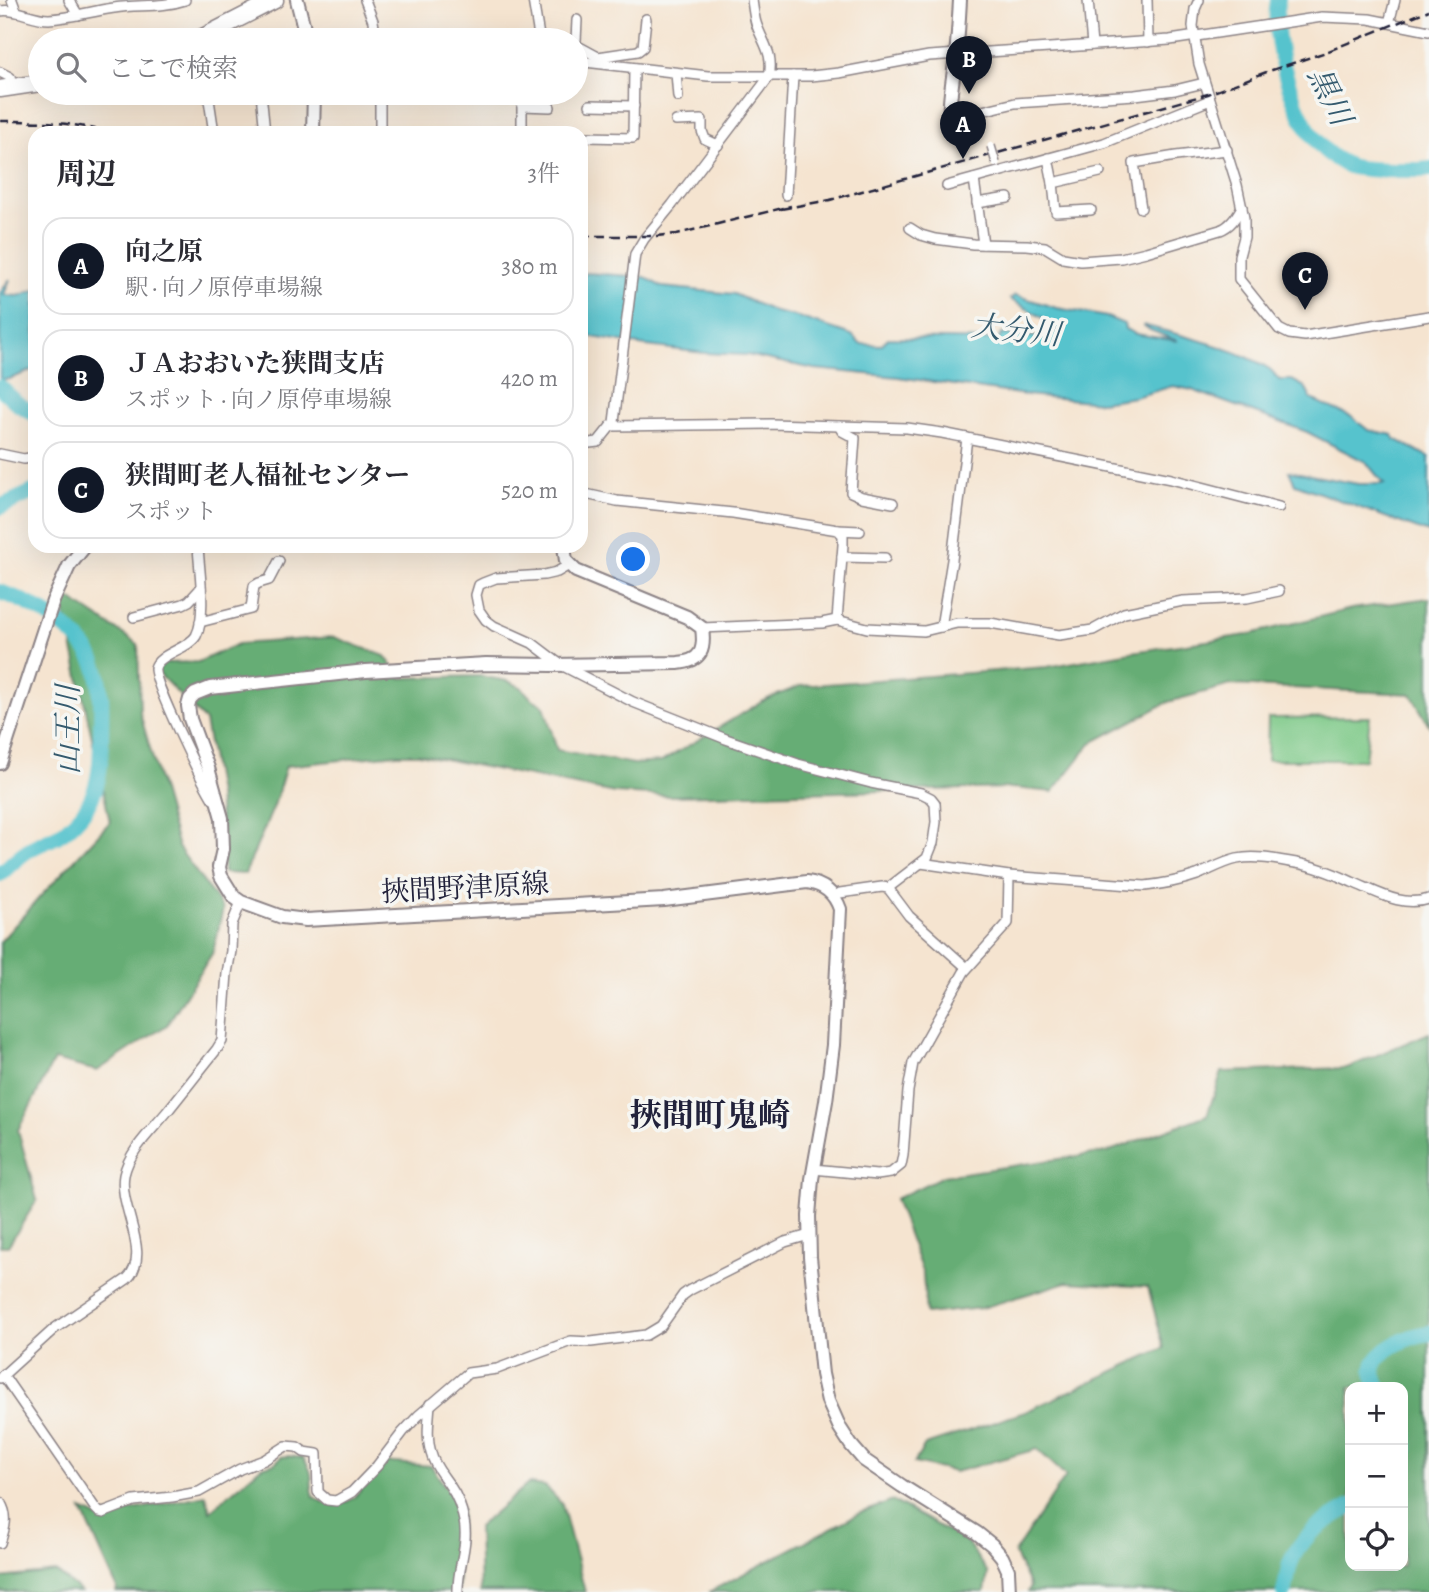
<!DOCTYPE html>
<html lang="ja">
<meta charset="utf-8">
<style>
:root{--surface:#fff;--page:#f2f2f3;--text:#2b2b33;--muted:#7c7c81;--line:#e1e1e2;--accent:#111827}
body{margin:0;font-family:Alegreya,"Noto Serif JP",serif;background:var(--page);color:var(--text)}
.controls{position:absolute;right:21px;bottom:21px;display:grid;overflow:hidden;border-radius:14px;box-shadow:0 7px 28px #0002}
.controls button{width:63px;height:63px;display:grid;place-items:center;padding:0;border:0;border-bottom:2px solid var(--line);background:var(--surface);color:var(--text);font:35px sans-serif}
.you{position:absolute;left:634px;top:560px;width:24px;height:24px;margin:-18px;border:5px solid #fff;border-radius:50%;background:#1a73e8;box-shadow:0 0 0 10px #1a73e833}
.badge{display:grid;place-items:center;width:46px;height:46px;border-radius:50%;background:var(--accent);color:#fff;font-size:23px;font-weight:700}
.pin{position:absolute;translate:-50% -58px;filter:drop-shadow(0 2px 4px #0008)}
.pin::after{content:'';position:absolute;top:37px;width:24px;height:21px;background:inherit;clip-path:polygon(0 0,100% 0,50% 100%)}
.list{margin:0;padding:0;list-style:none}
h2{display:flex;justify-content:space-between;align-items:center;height:91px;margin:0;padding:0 28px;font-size:30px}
h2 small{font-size:23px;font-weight:400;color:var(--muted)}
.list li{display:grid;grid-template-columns:46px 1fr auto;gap:21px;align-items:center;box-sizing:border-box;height:98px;margin:0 14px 14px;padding:0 14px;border:2px solid var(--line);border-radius:21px}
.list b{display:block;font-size:26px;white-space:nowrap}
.list p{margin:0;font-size:23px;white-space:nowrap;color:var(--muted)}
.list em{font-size:23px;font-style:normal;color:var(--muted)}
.icon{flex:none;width:38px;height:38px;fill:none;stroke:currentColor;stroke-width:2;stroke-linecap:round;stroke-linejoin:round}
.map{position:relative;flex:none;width:1429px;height:1592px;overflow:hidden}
.search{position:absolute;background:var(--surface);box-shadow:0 7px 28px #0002;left:28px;top:28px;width:560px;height:77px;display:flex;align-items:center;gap:18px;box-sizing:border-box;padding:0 24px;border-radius:38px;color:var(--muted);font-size:26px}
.panel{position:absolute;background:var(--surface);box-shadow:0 7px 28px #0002;left:28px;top:126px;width:560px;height:427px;border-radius:21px}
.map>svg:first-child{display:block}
.green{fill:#7ec988;stroke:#507662;stroke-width:2}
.forest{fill:#66ad74;stroke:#446858;stroke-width:2;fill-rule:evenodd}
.water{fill:#56c3cd;stroke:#3c7284;stroke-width:2}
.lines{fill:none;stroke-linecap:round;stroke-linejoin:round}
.stream{stroke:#56c3cd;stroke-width:2.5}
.river{stroke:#56c3cd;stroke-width:16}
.minor-casing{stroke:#8c8386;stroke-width:12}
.secondary-casing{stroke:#8c8386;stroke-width:16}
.trunk-casing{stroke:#8c8386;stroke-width:19}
.minor{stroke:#fff;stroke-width:9}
.secondary{stroke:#fff;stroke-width:12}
.trunk{stroke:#fff;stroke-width:16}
.rail{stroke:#22223b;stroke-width:2.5;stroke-dasharray:10 5;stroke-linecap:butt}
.pedestrian-bridge-casing{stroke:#8c8386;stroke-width:10;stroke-linecap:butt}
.pedestrian-bridge{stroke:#fff;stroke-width:7}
.labels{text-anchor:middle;stroke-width:7;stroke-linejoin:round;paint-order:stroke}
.street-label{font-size:28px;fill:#22223b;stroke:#f6f6f2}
.water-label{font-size:30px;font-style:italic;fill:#345a6e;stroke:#f6f6f2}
.quarter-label{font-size:32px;font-weight:bold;fill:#22223b;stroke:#f6f6f2}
</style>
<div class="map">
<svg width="1429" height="1592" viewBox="0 0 1429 1592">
<rect width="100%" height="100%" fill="#f6f6f2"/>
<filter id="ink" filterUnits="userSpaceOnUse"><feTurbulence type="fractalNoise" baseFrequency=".0143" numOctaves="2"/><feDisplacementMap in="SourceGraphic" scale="14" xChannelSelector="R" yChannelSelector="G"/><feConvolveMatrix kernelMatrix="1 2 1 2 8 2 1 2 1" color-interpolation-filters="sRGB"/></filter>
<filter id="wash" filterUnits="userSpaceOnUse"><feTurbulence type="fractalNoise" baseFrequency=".00686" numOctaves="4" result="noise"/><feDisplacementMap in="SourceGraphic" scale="28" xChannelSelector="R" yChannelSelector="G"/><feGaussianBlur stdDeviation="1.57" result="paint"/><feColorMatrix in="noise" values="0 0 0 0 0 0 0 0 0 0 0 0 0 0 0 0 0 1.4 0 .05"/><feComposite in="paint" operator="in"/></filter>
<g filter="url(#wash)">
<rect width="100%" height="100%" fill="#f5e4d0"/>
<path class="green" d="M1370 717 1365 760H1267L1268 718Z"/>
<g class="forest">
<path d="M61 593 138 644 140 713 178 847 223 909 213 952 167 1025 97 1071 54 1060 18 1130 37 1200 8 1246H0V942L39 898 110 822Z"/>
<path d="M1429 598V725L1411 694 1231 685 1168 702 1091 743 1053 792 1014 788 670 796 615 793 419 754H397L286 766 274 806 245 874 224 873 218 794 205 721 157 672 164 663 198 662 238 644 334 637 385 656 401 678 480 676 508 681 521 687 531 698 544 706 557 750 634 764 661 762 765 700 800 686 1047 667 1125 653 1247 635 1351 609Z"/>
<path d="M1429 1033V1592H1028L1030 1586 1014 1553 1066 1476 1037 1449 955 1472 914 1463 925 1445 1025 1412 1164 1348 1148 1287 1067 1282 982 1308 926 1314 923 1274 895 1199 943 1176 1107 1152 1207 1115 1222 1072 1347 1068ZM1350 1387H1403V1566H1350Z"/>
<path d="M288 1456 303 1458C317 1477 308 1478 314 1497 348 1520 364 1485 383 1462L431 1466 461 1509 458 1592H116L117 1588 82 1510 98 1517 206 1495 210 1511 261 1467 275 1463 281 1457Z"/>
<path d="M528 1484 545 1486 562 1504 585 1592H480L478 1527Z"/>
<path d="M893 1501 966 1541 988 1573 985 1592H709L860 1513Z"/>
<path d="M56 1572 81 1592H0V1578Z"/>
</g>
<g class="water">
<path d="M586 273 645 277 662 287 734 294 775 312 798 317 852 335 860 344 881 345 888 338 998 340 1002 334 1037 337 1059 331 1043 318 1010 299 1015 295 1057 308 1107 317 1124 324 1125 329 1136 334 1178 341 1150 330 1143 325C1182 336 1234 347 1268 368 1273 371 1276 376 1279 380H1292L1305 387 1311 399 1352 417 1368 430 1393 435 1395 439 1429 457V533L1295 484 1289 471 1358 484H1384L1366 462 1307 432 1192 390 1173 386 1135 397 1100 402 1026 395 898 377 815 369 747 355 704 353 639 345 581 335V278Z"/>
<path d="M10 279 4 295 18 296 35 290V369L10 379 0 380V293Z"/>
</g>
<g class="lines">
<g class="stream">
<path d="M92 8 112 3 130 2"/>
<path d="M40 14H52L72 12"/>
</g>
<g class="river">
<path d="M1278 0C1271 40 1292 112 1319 144 1326 153 1338 161 1349 166 1361 171 1404 170 1420 170L1429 169"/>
<path d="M0 387 18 404 35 414"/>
<path d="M0 507 35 491"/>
<path d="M0 592C34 603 86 633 97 670 103 691 101 717 101 739 101 766 99 793 81 815 74 823 66 831 57 836 46 842 34 845 24 853 16 859 8 867 0 874"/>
<path d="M1378 1387C1376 1381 1371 1373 1374 1366 1380 1348 1412 1335 1429 1333"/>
<path d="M1403 1422C1407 1435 1406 1447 1403 1460"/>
<path d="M1284 1592C1287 1583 1287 1573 1290 1564 1299 1537 1326 1520 1350 1507"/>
</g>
</g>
</g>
<g filter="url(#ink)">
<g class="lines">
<g class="minor-casing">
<g id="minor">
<path d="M12 0 16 11"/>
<path d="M69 0 78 15"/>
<path d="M365 0 373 21 376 40"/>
<path d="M533 0 539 36 545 40"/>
<path d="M1088 0 1092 45"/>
<path d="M1147 0 1148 42"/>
<path d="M1199 0 1195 9 1193 26 1199 64 1237 185 1244 218V237L1239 256V279L1279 329 1289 334 1305 336 1429 316"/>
<path d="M0 11C17 8 31 19 49 19 71 18 92 11 114 8 138 4 161 8 185 0"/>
<path d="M1389 23 1395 0"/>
<path d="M576 41 577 20"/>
<path d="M576 45 598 57 600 61"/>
<path d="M598 57 638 51 643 47 646 19"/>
<path d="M576 61 708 76H811L839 73 929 56 1170 40 1322 17 1369 19 1429 31"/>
<path d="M0 72 10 77 12 87"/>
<path d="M676 73 678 97"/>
<path d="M208 93 214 133"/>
<path d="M261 93 265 133"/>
<path d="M522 93V133"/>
<path d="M590 105 634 106"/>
<path d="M522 106 550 107"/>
<path d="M949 119 1015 103 1135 95 1175 90 1204 83"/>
<path d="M676 121 702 120V131L705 139 718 145"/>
<path d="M380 133V93"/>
<path d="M586 137 633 138 634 68"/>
<path d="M1048 158 1053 183 1100 172"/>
<path d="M974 179 983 244"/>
<path d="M1053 183 1056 212 1091 210"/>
<path d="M947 186 1104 143 1210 100"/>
<path d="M786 195 793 76"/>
<path d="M977 203 1008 198"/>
<path d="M1141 208 1134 163 1176 156 1227 150"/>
<path d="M910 228 921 235 935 239 973 244 1027 245 1045 247 1063 258 1081 261 1121 258 1146 252 1220 230C1231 226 1236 217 1242 207"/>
<path d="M611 426 771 424 907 428 942 433 1171 479 1279 507"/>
<path d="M839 426 842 431 855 438 851 492 862 497 893 503"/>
<path d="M581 444 598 442 614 422 635 254 644 239 672 205 769 77C774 53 763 44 756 23 754 16 753 7 752 0"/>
<path d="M0 454 24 459 35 457"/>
<path d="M581 493 617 501 733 513 838 530 843 535V545L837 620"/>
<path d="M838 530 860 531"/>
<path d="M198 546C199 569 207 616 196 636 188 649 158 654 155 668 152 680 203 783 213 799"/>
<path d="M842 557 885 558"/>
<path d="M569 565 557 572 544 575 496 578 483 583 479 585 476 595 479 610 486 620 494 626 532 643 561 665 633 702 726 739 798 764 871 783 921 793 931 798 935 803 936 822 933 843 927 858 888 888"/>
<path d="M134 617 183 604 189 601 201 588"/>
<path d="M200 622 251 609 254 586 259 583 269 580 279 561"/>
<path d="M941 627 952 560 967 438"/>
<path d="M702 628 822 623 837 620 867 628 924 631 957 623H990L1059 635 1093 630 1124 613 1183 601 1247 598 1279 591"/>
<path d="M921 863 1009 876 1145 886C1163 884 1180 881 1197 875 1210 870 1223 862 1237 859 1256 855 1278 860 1296 863 1315 866 1335 874 1352 882 1377 892 1402 908 1429 899"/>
<path d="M834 897 840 893 882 887 888 888 909 916 967 968"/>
<path d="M813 1169 877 1175 891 1173 901 1165 903 1155 908 1091 913 1063 964 972 1008 923 1009 876"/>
<path d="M3 1375 95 1508 99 1512 103 1513 134 1501 172 1497 199 1492 240 1469 264 1460 286 1446 297 1447 304 1452 317 1454 318 1492 327 1500 336 1501 352 1492 377 1466 403 1432 418 1416 468 1373 497 1369 571 1341 591 1342 646 1335 661 1326 683 1295 690 1290 785 1242 809 1235"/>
<path d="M0 1378 54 1329 127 1279C153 1254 118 1207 124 1175 129 1151 151 1131 166 1113 183 1092 200 1070 217 1049L222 1041 227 973 231 951 232 924 241 902"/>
<path d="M430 1404C429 1420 426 1437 431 1453 434 1466 443 1475 450 1486 457 1496 462 1510 464 1521 469 1544 457 1569 458 1592"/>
<path d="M0 1502C9 1516 5 1528 0 1543"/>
</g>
</g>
<g class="secondary-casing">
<g id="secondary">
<path d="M297 0 307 40"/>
<path d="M951 131C947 105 953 81 956 55 958 37 959 18 960 0"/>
<path d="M313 133 314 93"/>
<path d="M564 546 566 561 576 571 687 617 702 628C705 649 702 661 678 663L552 665 486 664 366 671 210 688 195 694 190 699 188 706 190 719 208 768 222 818 223 849 219 867 221 876 234 897 241 902 282 917 306 920 664 900 807 882C823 884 835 894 840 909L833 1045 826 1101 812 1179 809 1216 810 1257 822 1374 828 1401 840 1428 851 1445 864 1460 902 1486 977 1533 992 1545 1002 1557 1008 1570 1009 1592"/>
<path d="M0 763 53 601 69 566 85 546"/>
</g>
</g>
<g class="trunk-casing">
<g id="trunk">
<path d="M197 40 275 0"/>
<path d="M0 89 40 83"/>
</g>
</g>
<use href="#minor" class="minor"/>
<use href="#secondary" class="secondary"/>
<use href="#trunk" class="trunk"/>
<g class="rail">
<path d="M0 121C37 121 74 122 109 133"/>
<path d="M781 209 830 200 1208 94 1272 70 1326 52 1429 10"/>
<path d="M581 236H657L677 234 791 206"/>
</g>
<g class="pedestrian-bridge-casing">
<path id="pedestrian-bridge" d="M991 146 996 163"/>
</g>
<use href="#pedestrian-bridge" class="pedestrian-bridge"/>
</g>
</g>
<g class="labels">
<g class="street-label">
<text transform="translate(465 887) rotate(-3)" y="10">挾間野津原線</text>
</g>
<g class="water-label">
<text transform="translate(1330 96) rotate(64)" y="10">黒川</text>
<text transform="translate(1016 330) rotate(6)" y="10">大分川</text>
<text transform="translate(68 730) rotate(-90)" y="10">山王川</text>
</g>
<g class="quarter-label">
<text x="710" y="1126">挾間町鬼崎</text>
</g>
</g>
</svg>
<div class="controls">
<button>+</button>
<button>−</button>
<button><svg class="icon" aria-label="locate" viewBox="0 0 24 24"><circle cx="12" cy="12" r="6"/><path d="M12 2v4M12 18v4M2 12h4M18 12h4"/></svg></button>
</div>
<div class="you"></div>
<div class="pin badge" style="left:963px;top:159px">A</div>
<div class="pin badge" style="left:969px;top:94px">B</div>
<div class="pin badge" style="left:1305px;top:310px">C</div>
<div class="search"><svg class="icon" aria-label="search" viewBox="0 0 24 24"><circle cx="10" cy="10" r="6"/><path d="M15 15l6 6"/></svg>ここで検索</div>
<section class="panel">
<h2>周辺<small>3件</small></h2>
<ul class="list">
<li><span class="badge">A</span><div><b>向之原</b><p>駅 · 向ノ原停車場線</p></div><em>380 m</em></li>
<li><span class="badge">B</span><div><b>ＪＡおおいた狭間支店</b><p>スポット · 向ノ原停車場線</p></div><em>420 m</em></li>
<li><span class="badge">C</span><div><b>狭間町老人福祉センター</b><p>スポット</p></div><em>520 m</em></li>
</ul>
</section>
</div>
